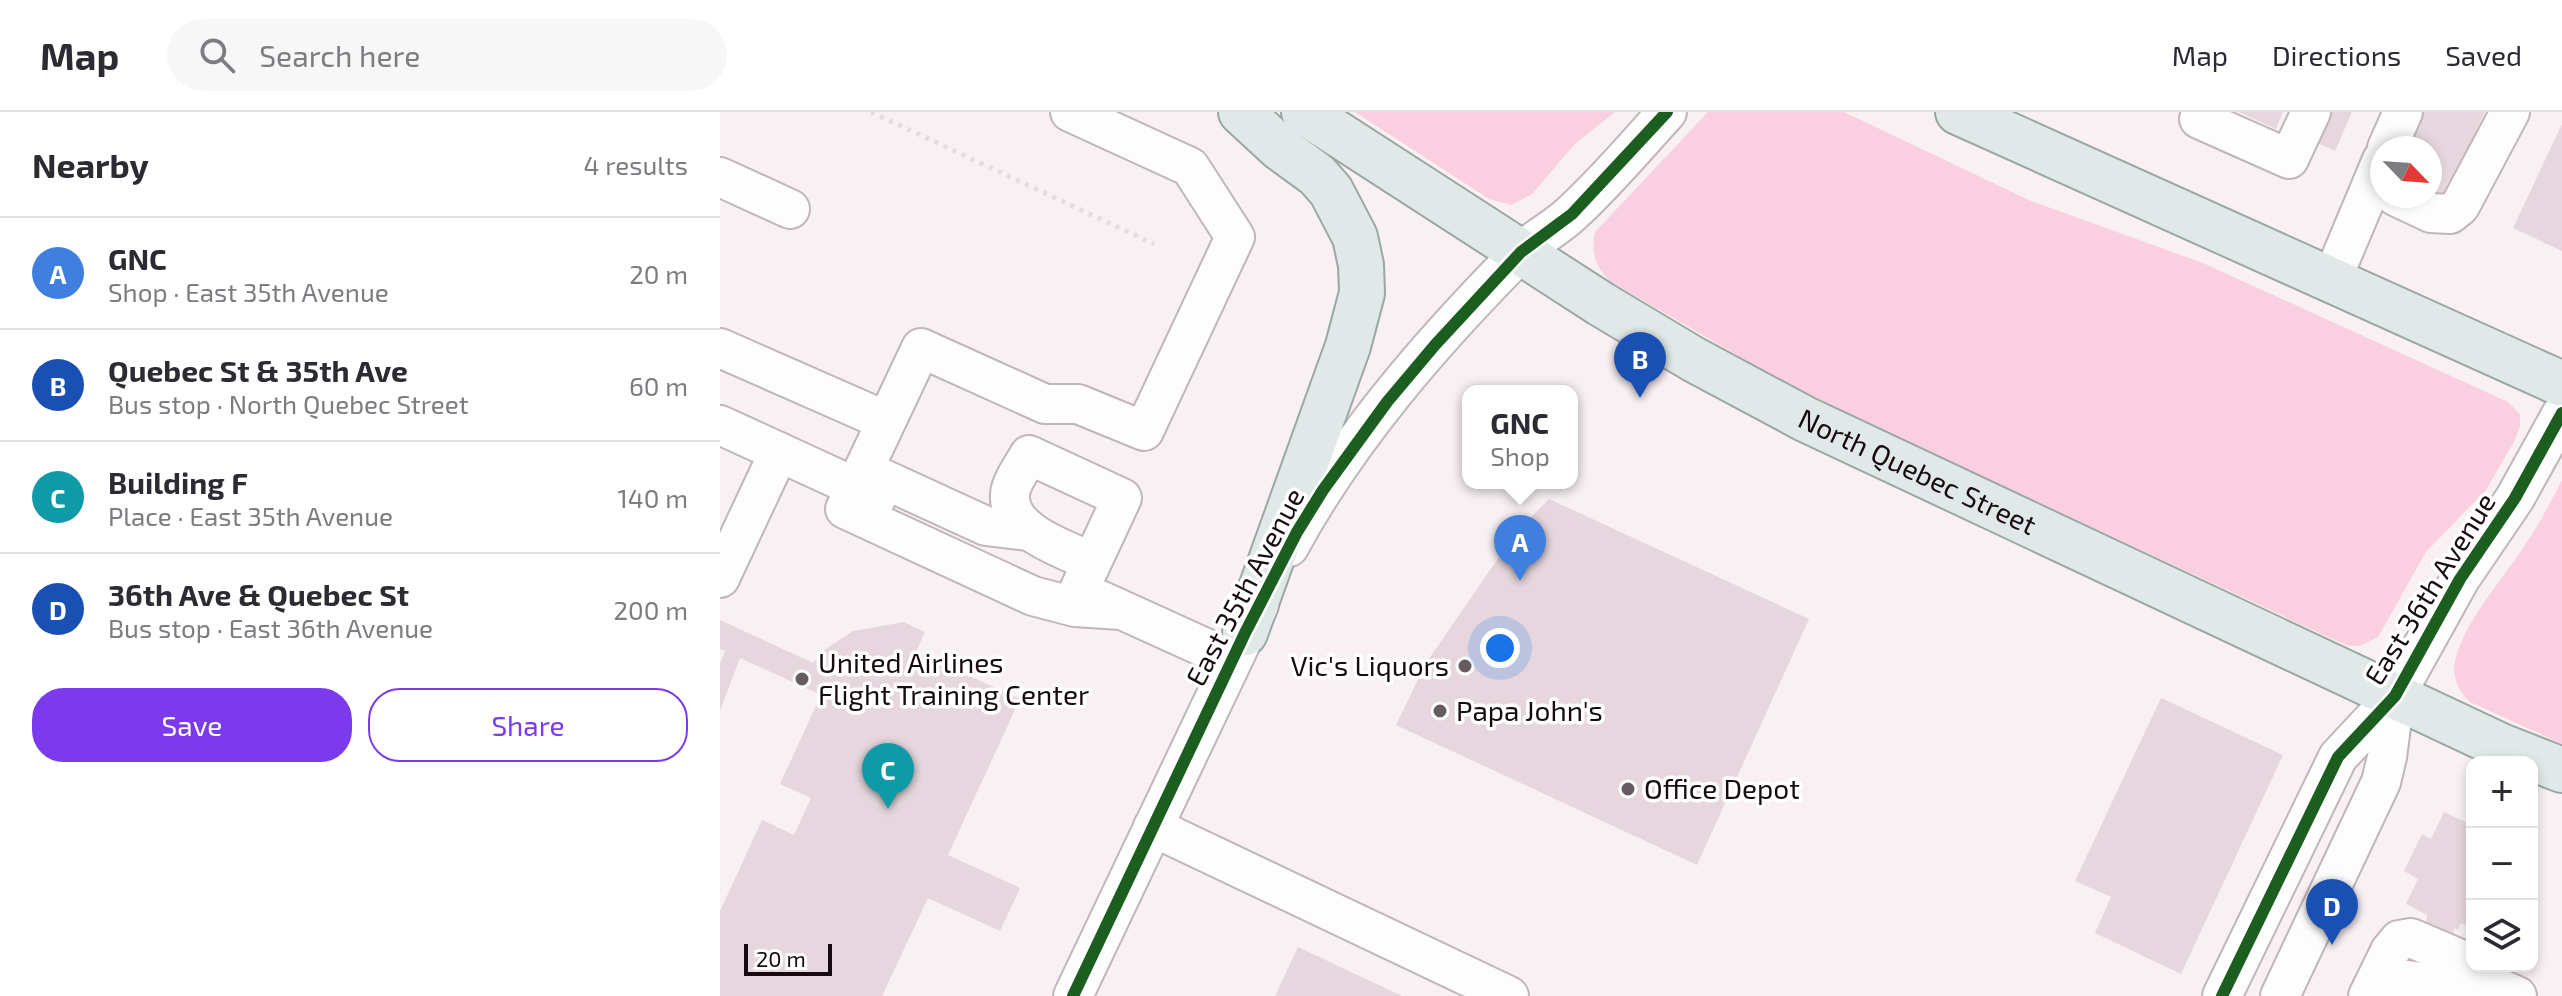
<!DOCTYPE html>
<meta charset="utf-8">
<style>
:root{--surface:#fff;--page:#f7f7f7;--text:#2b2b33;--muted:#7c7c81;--line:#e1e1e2;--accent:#7c3aed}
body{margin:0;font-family:"Exo 2",sans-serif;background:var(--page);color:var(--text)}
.controls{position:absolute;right:24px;bottom:24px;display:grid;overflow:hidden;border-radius:16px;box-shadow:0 4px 12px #0003}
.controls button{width:72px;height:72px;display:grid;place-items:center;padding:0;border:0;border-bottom:2px solid var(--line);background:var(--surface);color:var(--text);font:40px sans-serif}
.compass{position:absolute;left:1650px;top:24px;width:72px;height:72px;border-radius:50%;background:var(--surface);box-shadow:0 4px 12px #0003;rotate:115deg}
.scale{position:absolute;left:24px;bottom:20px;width:88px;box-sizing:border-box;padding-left:8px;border:4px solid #170b11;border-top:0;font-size:22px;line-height:28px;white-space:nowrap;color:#170b11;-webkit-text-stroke:6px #fff;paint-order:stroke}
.you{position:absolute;left:780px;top:536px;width:28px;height:28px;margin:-20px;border:6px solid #fff;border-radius:50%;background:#1a73e8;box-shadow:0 0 0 12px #1a73e833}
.badge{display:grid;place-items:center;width:52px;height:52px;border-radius:50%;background:var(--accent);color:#fff;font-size:26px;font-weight:700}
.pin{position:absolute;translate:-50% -66px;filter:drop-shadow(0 2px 4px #0008)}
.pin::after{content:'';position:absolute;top:42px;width:28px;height:24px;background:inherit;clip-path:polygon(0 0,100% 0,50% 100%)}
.popup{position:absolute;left:742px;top:273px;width:116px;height:104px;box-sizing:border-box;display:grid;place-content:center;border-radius:16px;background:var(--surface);filter:drop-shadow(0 2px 6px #0005);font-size:26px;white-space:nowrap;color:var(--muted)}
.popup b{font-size:30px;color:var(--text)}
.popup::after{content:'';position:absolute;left:50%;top:100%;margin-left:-16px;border:16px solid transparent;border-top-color:var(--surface)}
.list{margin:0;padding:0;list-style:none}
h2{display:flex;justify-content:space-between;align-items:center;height:104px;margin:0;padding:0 32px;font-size:34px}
h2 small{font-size:26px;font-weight:400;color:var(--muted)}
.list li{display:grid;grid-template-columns:52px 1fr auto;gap:24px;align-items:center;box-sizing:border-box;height:112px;padding:0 32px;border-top:2px solid var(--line)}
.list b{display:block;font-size:30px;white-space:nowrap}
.list p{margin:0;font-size:26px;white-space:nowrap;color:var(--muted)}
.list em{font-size:26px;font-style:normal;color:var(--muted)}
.actions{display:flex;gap:16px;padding:24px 32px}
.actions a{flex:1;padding:18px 0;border:2px solid var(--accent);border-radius:32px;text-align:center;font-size:28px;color:var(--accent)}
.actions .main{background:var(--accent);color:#fff}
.icon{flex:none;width:44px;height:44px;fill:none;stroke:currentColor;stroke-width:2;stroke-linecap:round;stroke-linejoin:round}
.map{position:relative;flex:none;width:1842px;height:884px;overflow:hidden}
header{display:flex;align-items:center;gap:48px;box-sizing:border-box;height:112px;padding:0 40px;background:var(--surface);border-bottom:2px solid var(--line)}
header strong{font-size:38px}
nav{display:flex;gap:44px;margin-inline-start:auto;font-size:28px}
.search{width:560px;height:72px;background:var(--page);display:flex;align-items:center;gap:20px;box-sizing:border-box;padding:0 28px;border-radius:44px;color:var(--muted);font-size:30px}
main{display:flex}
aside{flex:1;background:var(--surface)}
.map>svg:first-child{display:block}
.green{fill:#fad0e1}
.building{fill:#e5d7dd}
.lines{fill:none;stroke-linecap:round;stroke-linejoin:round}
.minor-casing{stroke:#c0b6ba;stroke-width:42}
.major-casing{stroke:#9aa7a4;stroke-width:48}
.path{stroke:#e1dedf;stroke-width:5;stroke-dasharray:4 6;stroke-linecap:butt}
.minor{stroke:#fefdfd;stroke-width:38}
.major{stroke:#e0e9e7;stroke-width:44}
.cycleway-casing{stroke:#fff;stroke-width:17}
.cycleway{stroke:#1b5e20;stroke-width:12}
.poi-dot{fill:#665b60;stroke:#fff;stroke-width:3}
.labels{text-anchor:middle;stroke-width:7;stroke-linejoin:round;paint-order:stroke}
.street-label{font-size:28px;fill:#170b11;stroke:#fff}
.poi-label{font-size:28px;fill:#170b11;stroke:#fff;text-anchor:start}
</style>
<header>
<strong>Map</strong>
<div class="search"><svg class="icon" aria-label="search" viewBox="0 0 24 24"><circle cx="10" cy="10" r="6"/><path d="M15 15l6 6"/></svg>Search here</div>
<nav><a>Map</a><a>Directions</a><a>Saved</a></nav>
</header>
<main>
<aside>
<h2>Nearby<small>4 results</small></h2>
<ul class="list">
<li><span class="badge" style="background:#3f7fe0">A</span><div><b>GNC</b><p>Shop · East 35th Avenue</p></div><em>20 m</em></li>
<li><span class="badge" style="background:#1a4fb4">B</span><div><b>Quebec St &amp; 35th Ave</b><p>Bus stop · North Quebec Street</p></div><em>60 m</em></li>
<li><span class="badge" style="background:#0f9aa8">C</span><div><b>Building F</b><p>Place · East 35th Avenue</p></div><em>140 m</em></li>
<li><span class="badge" style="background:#1a4fb4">D</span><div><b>36th Ave &amp; Quebec St</b><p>Bus stop · East 36th Avenue</p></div><em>200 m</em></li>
</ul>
<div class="actions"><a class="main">Save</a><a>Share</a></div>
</aside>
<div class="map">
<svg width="1842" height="884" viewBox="0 0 1842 884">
<rect width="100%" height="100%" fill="#f8f0f3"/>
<g class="green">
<path d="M635 0H895L855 32 812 82 791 93 769 87Z"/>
<path d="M988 0H1124L1311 89 1483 151 1788 290 1800 302V314L1795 328 1766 378 1706 440 1658 525 1640 534H1630L1619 530 1126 301 1043 258 891 170C875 155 871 141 875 120Z"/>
<path d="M1842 368V632L1750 590C1737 578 1731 563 1736 545 1747 506 1783 467 1805 433 1819 412 1831 390 1842 368Z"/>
</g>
<g class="building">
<path d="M1519 0H1563L1556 17Z"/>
<path d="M1611 0H1632L1615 39 1597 31Z"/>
<path d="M1694 0H1765L1720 95 1710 84V36H1677Z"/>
<path d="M1842 12V139L1793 116Z"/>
<path d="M829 387 1089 507 977 753 676 613 706 551 797 419Z"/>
<path d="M0 508 93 551 104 538 133 519 184 510 205 520 196 540 300 587 228 743 300 776 280 819 208 786 162 884H0V799L42 708 74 723 91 686 60 672 101 583 20 546 0 599V552L5 539 0 537Z"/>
<path d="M1441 586 1563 643 1461 862 1375 821 1391 785 1355 769Z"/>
<path d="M1724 700 1752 713V816L1741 811 1738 818 1734 816 1731 878 1705 866 1707 803 1686 792 1698 767 1684 759 1702 722 1711 727Z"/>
<path d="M578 835 682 884H555Z"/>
</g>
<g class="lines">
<g class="minor-casing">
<g id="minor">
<path d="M350 0 470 55 515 125 424 319 358 292H325L201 236 125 397 313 484 355 495 401 498"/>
<path d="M1479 7 1569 47 1591 0"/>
<path d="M1667 36 1683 0"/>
<path d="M0 65 70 97"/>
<path d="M1675 84 1711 101 1730 102 1740 94 1790 0"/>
<path d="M1612 167 1662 48"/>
<path d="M0 236 166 309"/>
<path d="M0 313 157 385"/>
<path d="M144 358 266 414 308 419"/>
<path d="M569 435C628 326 712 230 798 143 814 127 835 117 851 102 885 71 916 34 947 0"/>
<path d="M0 466 59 340"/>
<path d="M359 478 402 386 309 343C303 354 291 370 290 382 287 420 345 437 372 450"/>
<path d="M380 488 512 548"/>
<path d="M433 715 789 884"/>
<path d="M353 884 539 493"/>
<path d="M1502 884 1618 645 1675 584 1740 467 1795 386 1842 301"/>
<path d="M1560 884 1661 670 1667 645 1675 584"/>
<path d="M1648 884 1670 839 1679 828 1691 826 1740 847 1756 866 1797 884"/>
<path d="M1676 884 1687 868 1701 870 1734 884"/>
</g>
</g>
<g class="major-casing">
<g id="major">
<path d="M521 0 560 36 597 63 611 79 635 125 641 153 642 181 628 234 525 521"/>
<path id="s1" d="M584 0 881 192 973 247 1085 307 1781 634 1842 658"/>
<path d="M1238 0 1842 272"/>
</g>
</g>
<path class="path" d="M151 0 434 132"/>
<use href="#minor" class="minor"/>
<use href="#major" class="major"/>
<g class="cycleway-casing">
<g id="cycleway">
<path d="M353 884 525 521 577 420 603 378 667 290 715 233 801 140 852 102 947 0"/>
<path d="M1502 884 1618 645 1675 584 1740 467 1795 386 1842 301"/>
</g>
</g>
<use href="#cycleway" class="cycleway"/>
</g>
<g class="poi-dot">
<circle cx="745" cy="554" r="8"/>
<circle cx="82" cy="567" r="8"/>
<circle cx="720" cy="599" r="8"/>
<circle cx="908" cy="677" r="8"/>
</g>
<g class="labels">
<g class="street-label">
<text dy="10" stroke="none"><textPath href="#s1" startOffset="712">North Quebec Street</textPath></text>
<text transform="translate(525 475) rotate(-62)" y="10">East 35th Avenue</text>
<text transform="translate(1710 477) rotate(-58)" y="10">East 36th Avenue</text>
</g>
<g class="poi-label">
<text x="98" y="561">United Airlines<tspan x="98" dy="32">Flight Training Center</tspan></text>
<text x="729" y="564" text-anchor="end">Vic's Liquors</text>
<text x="736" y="609">Papa John's</text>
<text x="924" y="687">Office Depot</text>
</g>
</g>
</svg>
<div class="controls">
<button>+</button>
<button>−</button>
<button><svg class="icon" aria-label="layers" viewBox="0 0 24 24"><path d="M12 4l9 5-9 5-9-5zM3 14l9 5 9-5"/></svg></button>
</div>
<svg class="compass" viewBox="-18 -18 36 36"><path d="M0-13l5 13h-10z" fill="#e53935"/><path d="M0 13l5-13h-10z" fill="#7c7c81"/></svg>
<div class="scale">20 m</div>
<div class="you"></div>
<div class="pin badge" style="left:800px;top:469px;background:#3f7fe0">A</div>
<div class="popup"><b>GNC</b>Shop</div>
<div class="pin badge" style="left:920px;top:286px;background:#1a4fb4">B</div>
<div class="pin badge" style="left:168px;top:697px;background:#0f9aa8">C</div>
<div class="pin badge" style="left:1612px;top:833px;background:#1a4fb4">D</div>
</div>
</main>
